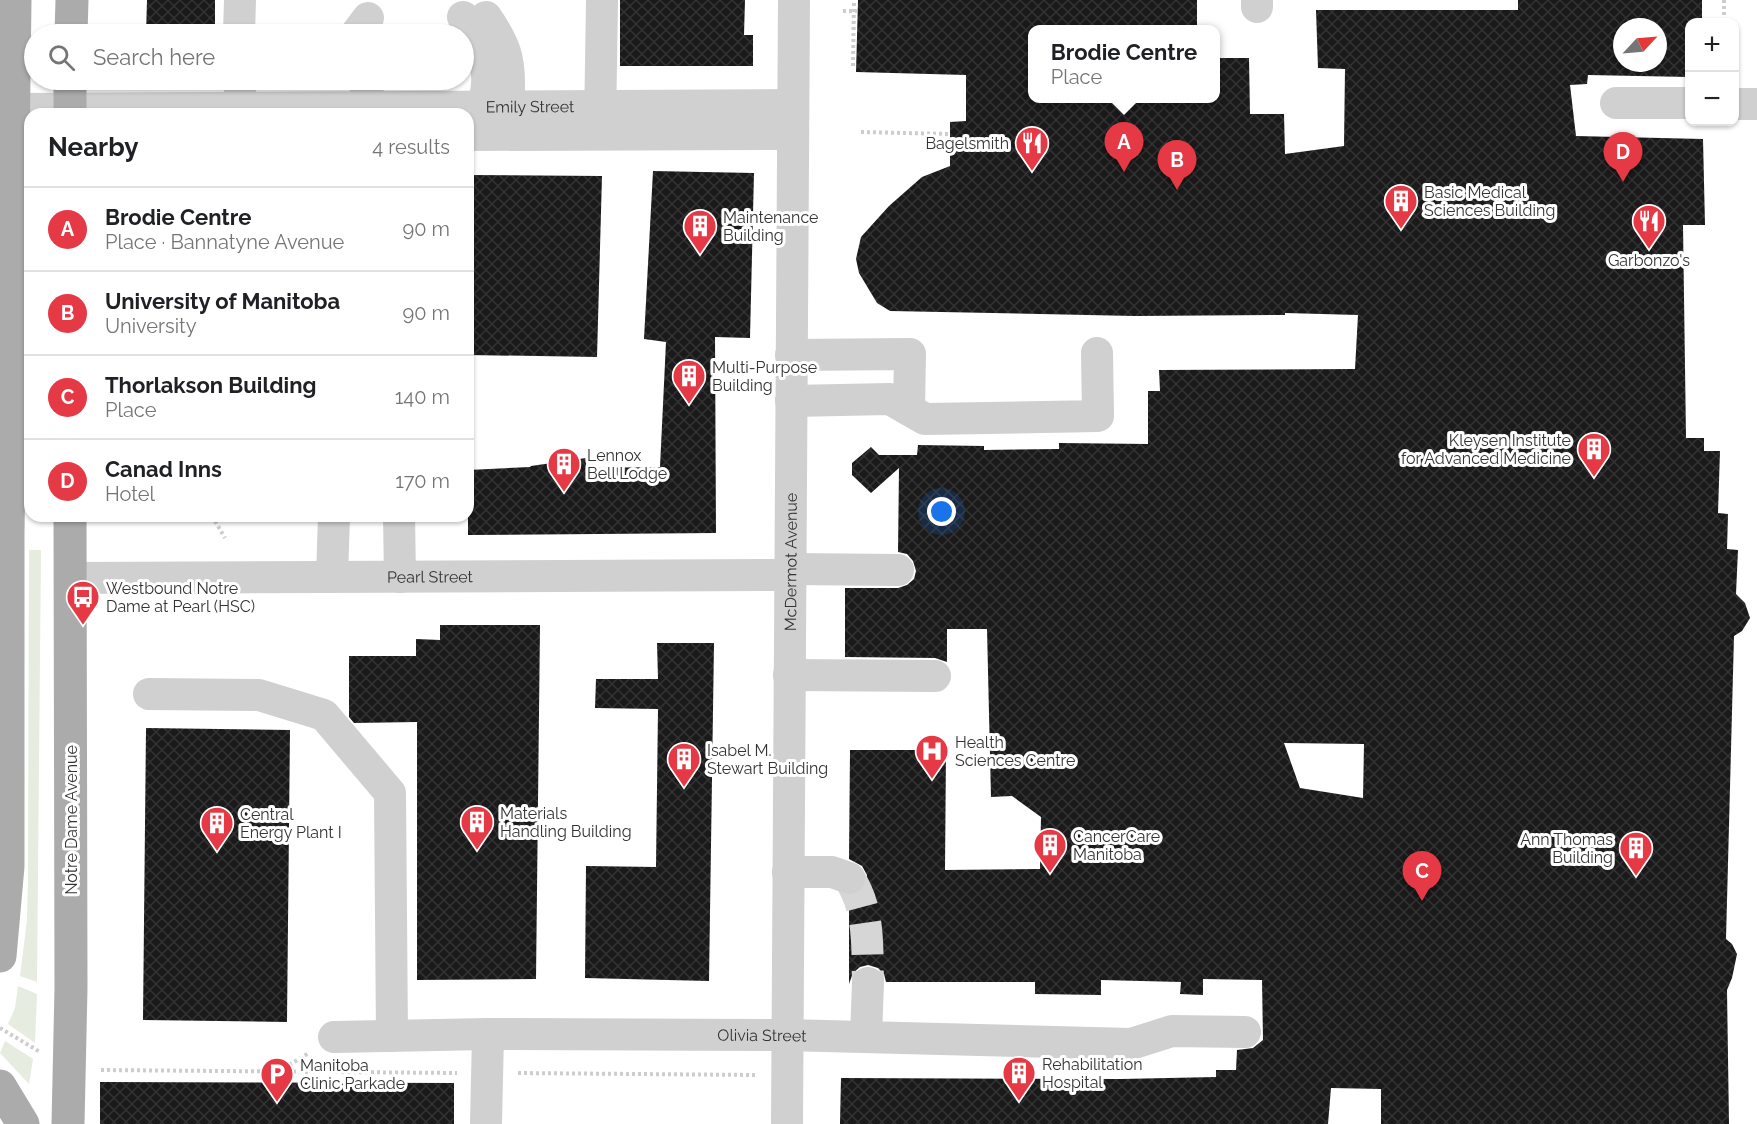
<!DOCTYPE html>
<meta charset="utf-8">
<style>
:root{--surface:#fff;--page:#f6f6f6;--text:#202124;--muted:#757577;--line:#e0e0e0;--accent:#e63946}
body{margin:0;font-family:Raleway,sans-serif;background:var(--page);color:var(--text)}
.controls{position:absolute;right:18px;top:18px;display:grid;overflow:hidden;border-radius:12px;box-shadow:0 2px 4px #0004}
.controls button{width:54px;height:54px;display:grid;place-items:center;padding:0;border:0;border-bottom:2px solid var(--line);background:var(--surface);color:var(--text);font:30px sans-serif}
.compass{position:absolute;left:1613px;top:18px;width:54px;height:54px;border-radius:50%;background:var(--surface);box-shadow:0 2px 4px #0004;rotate:64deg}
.you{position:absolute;left:942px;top:512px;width:21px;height:21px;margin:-15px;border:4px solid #fff;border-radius:50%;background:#1a73e8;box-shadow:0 0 0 9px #1a73e833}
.badge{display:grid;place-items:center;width:39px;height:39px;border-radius:50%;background:var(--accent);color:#fff;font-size:20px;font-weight:700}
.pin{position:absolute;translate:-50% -50px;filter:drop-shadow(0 2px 3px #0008)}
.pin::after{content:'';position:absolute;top:32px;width:21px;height:18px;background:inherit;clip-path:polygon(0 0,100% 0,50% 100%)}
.popup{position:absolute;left:1028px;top:25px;width:192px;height:78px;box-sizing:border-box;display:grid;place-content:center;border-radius:12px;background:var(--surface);filter:drop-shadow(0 2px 4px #0005);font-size:20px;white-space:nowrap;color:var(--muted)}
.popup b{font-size:22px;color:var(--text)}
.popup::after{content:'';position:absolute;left:50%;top:100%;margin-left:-12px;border:12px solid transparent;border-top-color:var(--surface)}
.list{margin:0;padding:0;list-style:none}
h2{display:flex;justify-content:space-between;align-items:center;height:78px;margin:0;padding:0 24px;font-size:26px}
h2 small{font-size:20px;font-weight:400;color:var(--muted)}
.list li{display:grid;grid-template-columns:39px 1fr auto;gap:18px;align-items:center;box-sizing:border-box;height:84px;padding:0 24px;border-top:2px solid var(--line)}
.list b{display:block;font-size:22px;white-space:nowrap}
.list p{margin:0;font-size:20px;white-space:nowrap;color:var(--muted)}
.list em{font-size:20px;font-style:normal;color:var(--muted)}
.icon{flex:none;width:33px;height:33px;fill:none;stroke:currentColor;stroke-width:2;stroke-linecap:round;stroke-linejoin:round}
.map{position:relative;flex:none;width:1757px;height:1124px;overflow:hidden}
.search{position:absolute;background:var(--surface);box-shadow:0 2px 4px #0004;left:24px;top:24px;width:450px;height:66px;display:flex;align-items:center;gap:15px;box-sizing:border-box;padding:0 21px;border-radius:33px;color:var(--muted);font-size:22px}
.panel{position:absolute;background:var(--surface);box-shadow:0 2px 4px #0004;left:24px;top:108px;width:450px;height:414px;border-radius:18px}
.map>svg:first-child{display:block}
.grass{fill:#e6ecdf}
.building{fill:url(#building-cross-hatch);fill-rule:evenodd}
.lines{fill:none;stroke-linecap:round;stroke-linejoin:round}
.minor-tunnel{stroke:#d6d6d6;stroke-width:32;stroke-dasharray:32 16;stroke-linecap:butt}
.path{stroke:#cdcdcd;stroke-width:4;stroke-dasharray:3 3;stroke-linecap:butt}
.minor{stroke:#d0d0d0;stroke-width:32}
.major{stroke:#ababab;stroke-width:33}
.labels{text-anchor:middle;stroke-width:6;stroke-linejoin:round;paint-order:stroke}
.street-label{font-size:16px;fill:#333;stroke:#fff}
.poi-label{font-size:16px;fill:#333;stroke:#fff;text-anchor:start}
</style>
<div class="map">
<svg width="1757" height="1124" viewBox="0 0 1757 1124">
<defs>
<pattern id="building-cross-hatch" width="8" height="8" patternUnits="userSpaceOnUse" patternTransform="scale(1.5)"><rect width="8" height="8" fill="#1a1a1a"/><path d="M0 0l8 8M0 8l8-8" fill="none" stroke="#333"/></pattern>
</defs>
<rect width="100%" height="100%" fill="#fff"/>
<g class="grass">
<path d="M29 550H41L37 982 20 976 27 920 28 877Z"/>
<path d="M18 986 37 994 35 1043 8 1024 15 1008Z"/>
<path d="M5 1041 33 1059 29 1084 0 1053Z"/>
</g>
<g class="building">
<path d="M147 0H215V34H146Z"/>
<path d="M620 0H745L744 35H753V66H620Z"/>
<path d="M858 0H1197V30H1032V99H1215V58H1249L1250 114H1284L1285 154 1344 146 1345 69 1318 68 1316 10H1518V0H1702V22H1689V77L1588 75 1587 84 1570 85 1576 136 1703 139 1705 225H1683L1686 438H1704V451H1720L1718 513 1728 514 1727 549 1738 550 1736 594 1745 603 1750 618 1742 631 1734 636 1726 939 1732 944 1737 954 1732 978 1727 990 1729 1124H1381V1089L1331 1088 1328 1124H840L841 1078 1121 1079 1216 1077V1070H1236L1237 1050 1253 1048 1263 1040 1262 980 1203 979V995L1180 994 1181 982 1101 980V995L1035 994V982H886L884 974 878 968 868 965 860 967 853 973 849 984V896L861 891 866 885 867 875 862 866 849 859 850 750H946L945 870 1040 869 1041 817 1012 796 991 797 987 629H947V662L935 658 845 657V588H898L907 585 914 579 916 571 913 561 907 554 898 552 899 468 871 493 852 475V463L871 447 879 455H917L918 445 984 446V450L1059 449V443L1148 444V391H1160L1159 370 1355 369 1358 315 1285 313V315L1135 316 890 311 877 303 859 273 856 259 861 237 889 206 922 177 950 166V122L966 121V75L856 72ZM1622 27H1658V63H1622ZM1284 743 1364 744 1363 798 1300 788Z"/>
<path d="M653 171 754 173 750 338 715 337 716 533 468 535V470L530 467 531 466 586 458V468L660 467 666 342 644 339Z"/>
<path d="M468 175 602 176 597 357 468 355Z"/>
<path d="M440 625H540L536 979 417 980V722L354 723 349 717V656H416V639L440 640Z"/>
<path d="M657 643H714L709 981 585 978 586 866 656 867 658 709 595 708 596 679H658Z"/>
<path d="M146 728 290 730 287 1022 143 1020Z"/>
<path d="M100 1082 454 1083V1124H100Z"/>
</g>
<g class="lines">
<path class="minor-tunnel" d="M849 878C870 909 867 947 868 983"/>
<g class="path">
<path d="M1724 0V22"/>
<path d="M843 11H857"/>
<path d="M853 66 854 0"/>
<path d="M861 132 950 134"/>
<path d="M212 516 225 538"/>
<path d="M0 1028 40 1052"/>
<path d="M101 1070 457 1073"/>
<path d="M279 1071 309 1053"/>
<path d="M518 1073 755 1075"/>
</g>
<g class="minor">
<path d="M1257 0V7"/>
<path d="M463 17C486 58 499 81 473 125"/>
<path d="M486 17C511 53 509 64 509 106"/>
<path d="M239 34 240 0"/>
<path d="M356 34 368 18"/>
<path d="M240 80V108"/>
<path d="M363 80 375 114"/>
<path d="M1616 103H1690"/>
<path d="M1734 104H1757"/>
<path id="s1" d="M14 109 793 105"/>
<path d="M600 127 602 0"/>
<path d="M468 135 793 134"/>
<path d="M791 355 910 354 909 410"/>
<path d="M791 401 890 399 925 419 1098 416 1097 353"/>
<path d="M399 516 400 577"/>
<path d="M790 569 898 570"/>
<path d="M332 577 334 516"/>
<path id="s2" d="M70 578 789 575"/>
<path d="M789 675 935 676"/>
<path d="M149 694 259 695 324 715 390 793 392 1036"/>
<path d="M788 872H832L849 878"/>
<path id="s3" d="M334 1037 488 1034 786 1035 1131 1044 1172 1031 1245 1032"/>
<path d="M866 1037 868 983"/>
<path d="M486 1124 488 1034"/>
<path id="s4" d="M787 1124 794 0"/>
</g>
<g class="major">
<path d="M71 34 72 0"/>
<path d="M70 114V80"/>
<path d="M0 956 8 866V533L15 0"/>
<path d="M0 1086 23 1124"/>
<path d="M68 1124 71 988 70 516"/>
</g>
</g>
<defs>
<g id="restaurant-pin" transform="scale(1.725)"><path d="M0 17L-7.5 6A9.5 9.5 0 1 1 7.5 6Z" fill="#e63946" stroke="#fff"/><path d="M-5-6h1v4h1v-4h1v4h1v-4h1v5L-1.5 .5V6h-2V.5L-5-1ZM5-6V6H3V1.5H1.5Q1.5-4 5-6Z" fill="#fff"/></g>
<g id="building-pin" transform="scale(1.725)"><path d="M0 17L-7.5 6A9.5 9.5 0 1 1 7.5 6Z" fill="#e63946" stroke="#fff"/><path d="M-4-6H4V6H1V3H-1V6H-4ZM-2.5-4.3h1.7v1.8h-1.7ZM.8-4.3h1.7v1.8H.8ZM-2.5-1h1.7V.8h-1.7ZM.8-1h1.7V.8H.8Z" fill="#fff"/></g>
<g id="bus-pin" transform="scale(1.725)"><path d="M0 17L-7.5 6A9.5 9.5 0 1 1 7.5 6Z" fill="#e63946" stroke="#fff"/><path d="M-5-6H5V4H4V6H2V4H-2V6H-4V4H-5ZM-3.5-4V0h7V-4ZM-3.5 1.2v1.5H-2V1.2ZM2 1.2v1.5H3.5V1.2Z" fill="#fff"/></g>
<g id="hospital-pin" transform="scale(1.725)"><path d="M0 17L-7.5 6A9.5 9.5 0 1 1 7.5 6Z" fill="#e63946" stroke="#fff"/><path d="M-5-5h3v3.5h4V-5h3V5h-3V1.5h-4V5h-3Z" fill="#fff"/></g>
<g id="parking-pin" transform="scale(1.725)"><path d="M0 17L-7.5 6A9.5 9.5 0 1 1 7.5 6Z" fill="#e63946" stroke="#fff"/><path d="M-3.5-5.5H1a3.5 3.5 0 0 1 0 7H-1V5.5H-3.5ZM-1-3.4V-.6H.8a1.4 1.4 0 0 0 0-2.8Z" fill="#fff"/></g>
</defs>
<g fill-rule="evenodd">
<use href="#restaurant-pin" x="1032" y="143"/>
<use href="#building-pin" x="1401" y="201"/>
<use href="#restaurant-pin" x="1649" y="221"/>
<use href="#building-pin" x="700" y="226"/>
<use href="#building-pin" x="689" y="376"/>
<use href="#building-pin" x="1594" y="449"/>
<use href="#building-pin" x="564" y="464"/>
<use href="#bus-pin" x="83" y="597"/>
<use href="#hospital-pin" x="932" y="751"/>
<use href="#building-pin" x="684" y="759"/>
<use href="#building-pin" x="477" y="822"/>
<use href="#building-pin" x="217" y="823"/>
<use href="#building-pin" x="1050" y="845"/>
<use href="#building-pin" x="1636" y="848"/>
<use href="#building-pin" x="1019" y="1073"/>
<use href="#parking-pin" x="277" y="1074"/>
</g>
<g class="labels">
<g class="street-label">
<text dy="6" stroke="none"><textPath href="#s1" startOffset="516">Emily Street</textPath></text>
<text dy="6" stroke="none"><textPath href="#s4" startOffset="562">McDermot Avenue</textPath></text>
<text dy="6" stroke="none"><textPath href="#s2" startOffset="360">Pearl Street</textPath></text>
<text transform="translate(71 820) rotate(-90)" y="6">Notre Dame Avenue</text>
<text dy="6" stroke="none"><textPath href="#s3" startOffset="428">Olivia Street</textPath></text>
</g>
<g class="poi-label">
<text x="1009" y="149" text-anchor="end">Bagelsmith</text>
<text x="1424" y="198">Basic Medical<tspan x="1424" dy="18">Sciences Building</tspan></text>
<text x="723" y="223">Maintenance<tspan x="723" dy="18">Building</tspan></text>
<text x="1649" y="266" text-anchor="middle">Garbonzo's</text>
<text x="712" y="373">Multi-Purpose<tspan x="712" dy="18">Building</tspan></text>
<text x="1571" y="446" text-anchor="end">Kleysen Institute<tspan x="1571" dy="18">for Advanced Medicine</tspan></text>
<text x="587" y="461">Lennox<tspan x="587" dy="18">Bell Lodge</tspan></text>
<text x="106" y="594">Westbound Notre<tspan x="106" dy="18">Dame at Pearl (HSC)</tspan></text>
<text x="955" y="748">Health<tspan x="955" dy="18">Sciences Centre</tspan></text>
<text x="707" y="756">Isabel M.<tspan x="707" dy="18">Stewart Building</tspan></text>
<text x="500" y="819">Materials<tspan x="500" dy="18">Handling Building</tspan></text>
<text x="240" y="820">Central<tspan x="240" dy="18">Energy Plant I</tspan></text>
<text x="1073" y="842">CancerCare<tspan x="1073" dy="18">Manitoba</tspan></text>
<text x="1613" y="845" text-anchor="end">Ann Thomas<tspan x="1613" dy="18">Building</tspan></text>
<text x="1042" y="1070">Rehabilitation<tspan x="1042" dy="18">Hospital</tspan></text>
<text x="300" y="1071">Manitoba<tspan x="300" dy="18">Clinic Parkade</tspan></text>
</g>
</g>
</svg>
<div class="controls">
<button>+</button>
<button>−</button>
</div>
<svg class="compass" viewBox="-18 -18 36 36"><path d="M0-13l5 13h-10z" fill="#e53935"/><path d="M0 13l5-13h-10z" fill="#757577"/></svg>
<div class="you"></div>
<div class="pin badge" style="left:1124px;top:172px">A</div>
<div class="popup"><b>Brodie Centre</b>Place</div>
<div class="pin badge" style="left:1177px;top:190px">B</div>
<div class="pin badge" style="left:1422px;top:901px">C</div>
<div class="pin badge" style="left:1623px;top:182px">D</div>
<div class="search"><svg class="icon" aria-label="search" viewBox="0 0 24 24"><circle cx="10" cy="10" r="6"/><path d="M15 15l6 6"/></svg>Search here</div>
<section class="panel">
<h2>Nearby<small>4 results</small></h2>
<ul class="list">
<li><span class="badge">A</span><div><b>Brodie Centre</b><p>Place · Bannatyne Avenue</p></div><em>90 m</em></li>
<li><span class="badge">B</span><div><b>University of Manitoba</b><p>University</p></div><em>90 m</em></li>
<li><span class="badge">C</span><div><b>Thorlakson Building</b><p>Place</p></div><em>140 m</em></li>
<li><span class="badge">D</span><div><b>Canad Inns</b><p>Hotel</p></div><em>170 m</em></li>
</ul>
</section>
</div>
